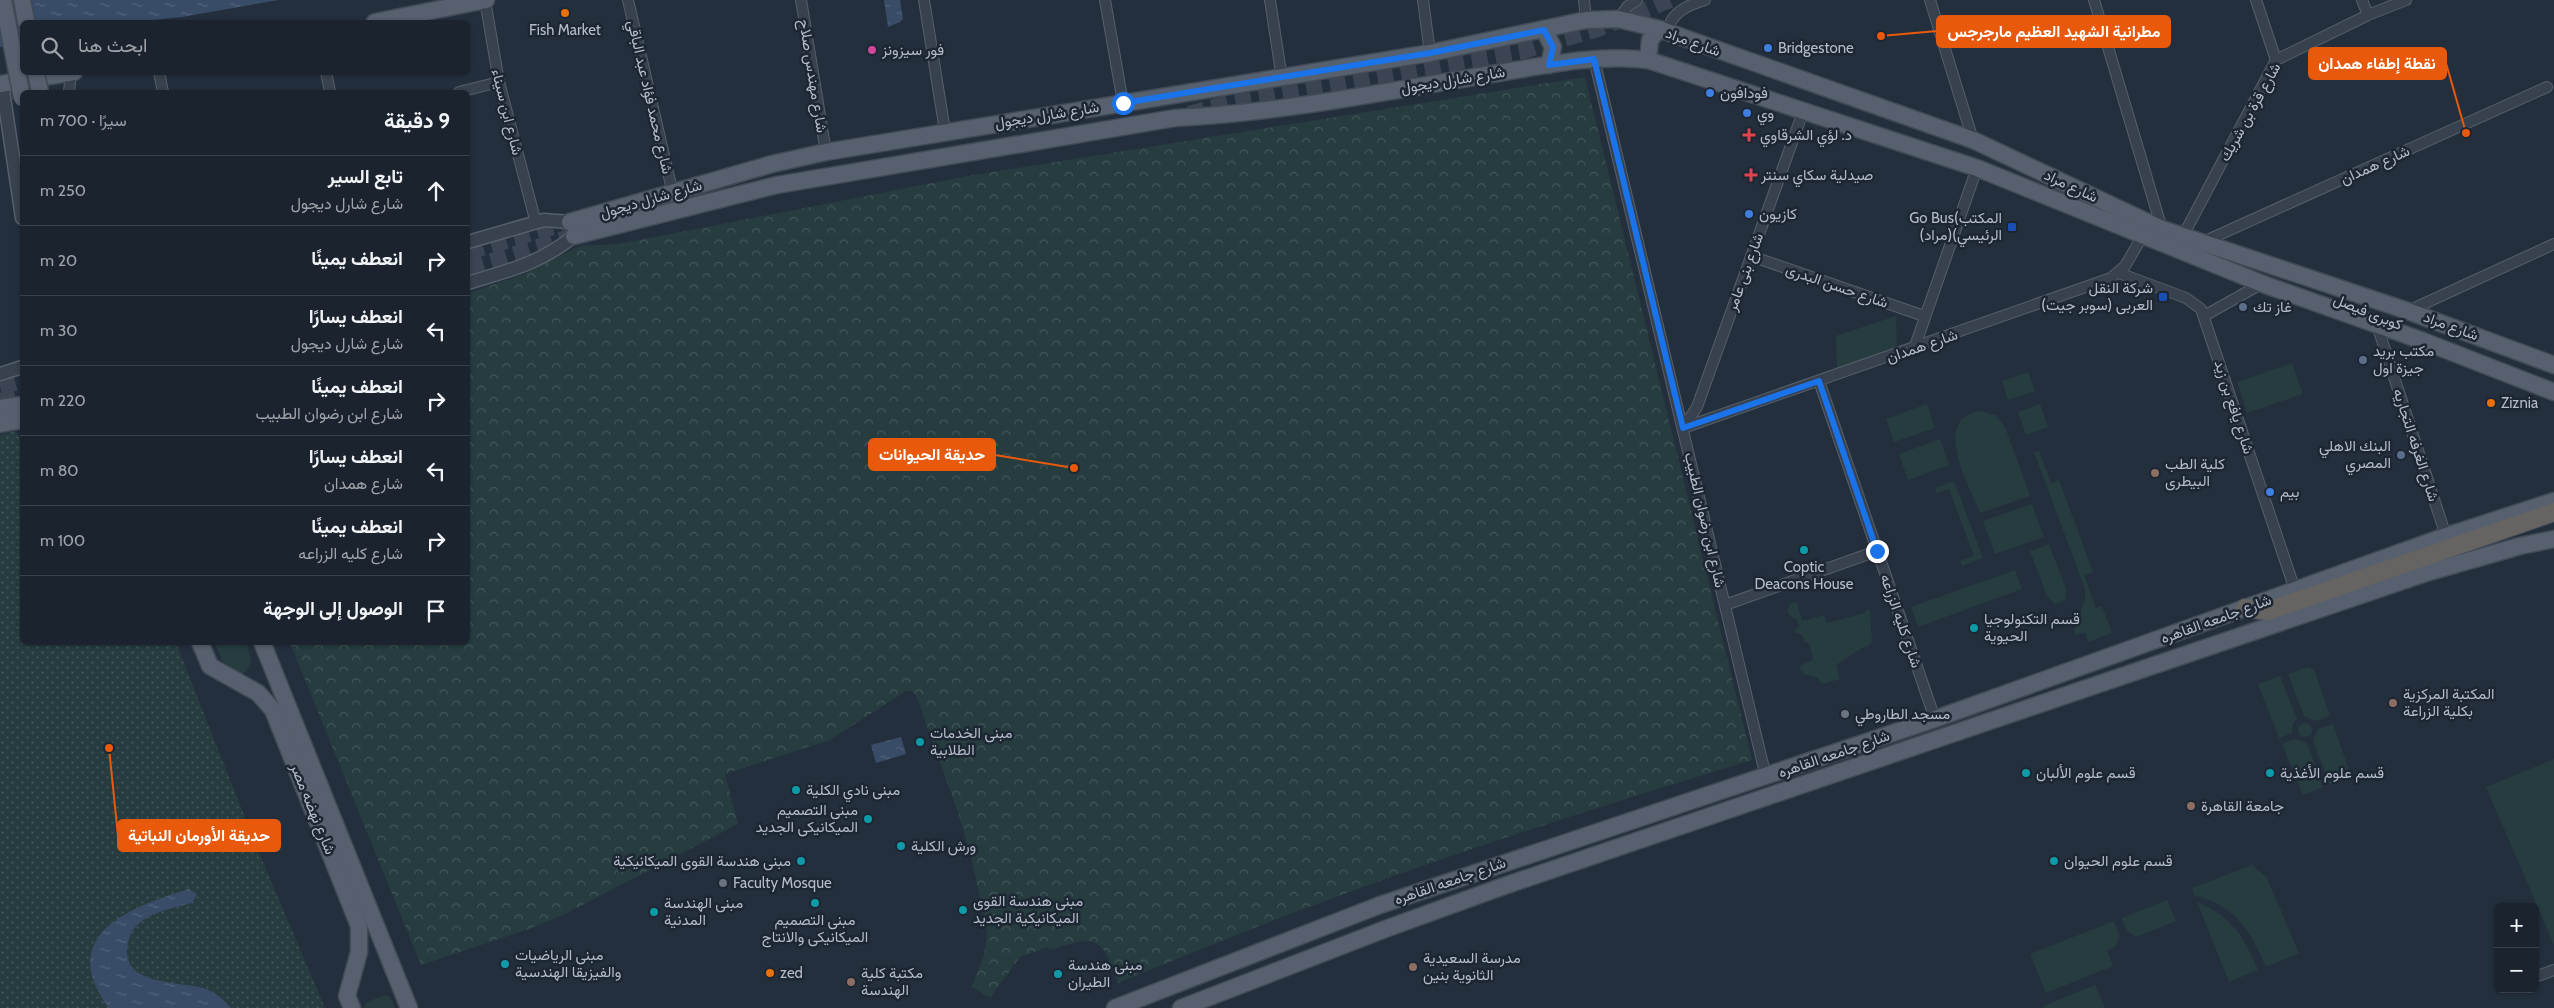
<!DOCTYPE html>
<html lang="ar">
<meta charset="utf-8">
<style>
:root{--surface:#1b232e;--page:#242b36;--text:#f1f3f6;--muted:#a0a4aa;--line:#39404a}
body{margin:0;font-family:Cabin,Vazirmatn,sans-serif;background:var(--page);color:var(--text);direction:rtl}
.controls{position:absolute;right:15px;bottom:15px;display:grid;overflow:hidden;border-radius:8px;box-shadow:0 1px 4px #0004}
.controls button{width:45px;height:45px;display:grid;place-items:center;padding:0;border:0;border-bottom:1px solid var(--line);background:var(--surface);color:var(--text);font:25px sans-serif}
.stop{position:absolute;width:15px;height:15px;margin:-11px;border:4px solid #1a73e8;border-radius:50%;background:#fff}
.stop.end{background:#1a73e8;border-color:#fff;box-shadow:0 1px 5px #0008}
.list{margin:0;padding:0;list-style:none}
h2{display:flex;justify-content:space-between;align-items:center;height:65px;margin:0;padding:0 20px;font-size:21px}
h2 small{font-size:16px;font-weight:400;color:var(--muted)}
.list li{display:grid;grid-template-columns:32px 1fr auto;gap:15px;align-items:center;box-sizing:border-box;height:70px;padding:0 20px;border-top:1px solid var(--line)}
.list b{display:block;font-size:19px;white-space:nowrap}
.list p{margin:0;font-size:16px;white-space:nowrap;color:var(--muted)}
.list em{font-size:16px;font-style:normal;color:var(--muted)}
.icon{flex:none;width:28px;height:28px;fill:none;stroke:currentColor;stroke-width:2;stroke-linecap:round;stroke-linejoin:round}
.map{position:relative;flex:none;width:2554px;height:1008px;overflow:hidden;direction:ltr}
.search{position:absolute;background:var(--surface);box-shadow:0 1px 4px #0004;left:20px;top:20px;width:450px;height:55px;display:flex;align-items:center;gap:12px;box-sizing:border-box;padding:0 18px;border-radius:8px;color:var(--muted);font-size:19px}
.panel{position:absolute;background:var(--surface);box-shadow:0 1px 4px #0004;left:20px;top:90px;width:450px;height:555px;border-radius:8px;direction:rtl}
.map>svg:first-child{display:block}
.grass{fill:#263c3f}
.park{fill:url(#park-crowns)}
.garden{fill:url(#garden-dots)}
.water{fill:url(#water-ripples)}
.lines{fill:none;stroke-linecap:round;stroke-linejoin:round}
.primary-tunnel{stroke:#3a4453;stroke-width:16;stroke-dasharray:16 8;stroke-linecap:butt}
.minor-casing{stroke:#565f6c;stroke-width:12}
.tertiary-casing{stroke:#565f6c;stroke-width:15}
.primary-casing{stroke:#414a57;stroke-width:19}
.trunk-casing{stroke:#434c59;stroke-width:20}
.minor{stroke:#38414e;stroke-width:10}
.tertiary{stroke:#38414e;stroke-width:12}
.primary{stroke:#56606e;stroke-width:16}
.trunk{stroke:#656462;stroke-width:18}
.primary-bridge-casing{stroke:#414a57;stroke-width:19;stroke-linecap:butt}
.primary-bridge{stroke:#56606e;stroke-width:16}
.route{stroke:#1a73e8;stroke-width:6}
.food-dot{fill:#e8710a;stroke:#1d2633;stroke-width:2}
.shop-dot{fill:#3f7fe0;stroke:#1d2633;stroke-width:2}
.hotel-dot{fill:#d1479c;stroke:#1d2633;stroke-width:2}
.health-dot{fill:#e0444e;stroke:#1d2633;stroke-width:2}
.transit-dot{fill:#1a4fb4;stroke:#1d2633;stroke-width:2}
.service-dot{fill:#5c6f8a;stroke:#1d2633;stroke-width:2}
.education-dot{fill:#8d6e63;stroke:#1d2633;stroke-width:2}
.culture-dot{fill:#0f9aa8;stroke:#1d2633;stroke-width:2}
.worship-dot{fill:#6b7280;stroke:#1d2633;stroke-width:2}
.labels{text-anchor:middle;stroke-width:5;stroke-linejoin:round;paint-order:stroke}
.poi-label{font-size:15px;fill:#b4bcc9;stroke:#1d2633;text-anchor:start}
.street-label{font-size:15px;fill:#b4bcc9;stroke:#1d2633}
.leader{fill:none;stroke:#e8590c;stroke-width:2}
.callout-dot{fill:#e8590c;stroke:#1d2633;stroke-width:2}
.callout{fill:#e8590c;stroke:#e8590c;stroke-width:2}
.callout-label{font-size:16px;text-anchor:middle;font-weight:bold;fill:#fff}
</style>
<div class="map">
<svg width="2554" height="1008" viewBox="0 0 2554 1008">
<defs>
<pattern id="park-crowns" width="20" height="18" patternUnits="userSpaceOnUse" patternTransform="scale(1.25)"><rect width="20" height="18" fill="#263c3f"/><path d="M2 6a3 3 0 1 1 6 0M12 15a3 3 0 1 1 6 0" fill="none" stroke="#435659"/></pattern>
<pattern id="garden-dots" width="8" height="8" patternUnits="userSpaceOnUse" patternTransform="scale(1.25)"><rect width="8" height="8" fill="#263c3f"/><path d="M2 2h.1M6 6h.1" fill="none" stroke="#435659" stroke-width="1.8" stroke-linecap="round"/></pattern>
<pattern id="water-ripples" width="26" height="14" patternUnits="userSpaceOnUse" patternTransform="scale(1.25)"><rect width="26" height="14" fill="#394c67"/><path d="M2 4q2-2 4 0t4 0M15 11q2-2 4 0t4 0" fill="none" stroke="#53647b"/></pattern>
</defs>
<rect width="100%" height="100%" fill="#242f3e"/>
<g class="grass">
<path d="M1896 316 1897 348 1837 369 1836 336Z"/>
<path d="M2292 363 2303 394 2247 413 2237 382Z"/>
<path d="M2028 372 2035 391 2008 400 2002 381Z"/>
<path d="M1927 404 1935 428 1894 442 1886 419Z"/>
<path d="M2040 404 2048 427 2026 435 2018 412Z"/>
<path d="M1979 411 1995 415 2005 427 2030 496 1980 513C1969 485 1931 420 1979 411Z"/>
<path d="M1940 439 1949 465 1908 480 1899 454Z"/>
<path d="M2039 451 2051 483 2059 480 2093 572 2084 575 2096 608 2102 606 2112 633 2088 642 2085 632 2075 635 2074 631 2085 599V589L2034 452Z"/>
<path d="M1954 481 1983 558 1962 566 1960 561 1974 556 1949 489 1937 493 1935 488Z"/>
<path d="M2032 504 2044 537 1995 554 1983 521Z"/>
<path d="M2049 544 2066 589 2065 600 2055 604 2047 596 2030 551Z"/>
<path d="M2015 570 2022 589 1918 627 1911 607Z"/>
<path d="M1797 602 1802 621 1824 615 1827 623 1865 613 1867 609 1870 610 1872 642 1866 648 1865 646 1836 665 1840 679 1822 684 1818 678 1803 674 1799 666 1813 660 1810 644 1804 641 1802 635 1794 632 1799 626 1796 619 1791 617 1787 611 1791 603Z"/>
<path d="M215 643H247L251 662 246 672 236 675 226 670Z"/>
<path d="M2307 667 2314 669 2330 716 2315 721 2304 716 2288 674Z"/>
<path d="M2280 676 2297 719 2293 723 2292 733 2279 738 2258 684Z"/>
<circle cx="2305" cy="730" r="7"/>
<path d="M2333 724 2350 773 2346 779 2330 785 2313 741 2318 729Z"/>
<path d="M2295 739 2307 743 2323 787 2303 795 2282 744Z"/>
<path d="M2554 759V945L2486 787Z"/>
<path d="M2252 865 2267 878 2299 953 2266 967C2250 929 2236 907 2194 895L2192 888Z"/>
<path d="M2167 900 2176 921 2136 937 2127 931 2121 918Z"/>
<path d="M2197 902C2233 917 2243 936 2258 970L2229 982Z"/>
<path d="M2114 921 2120 937 2115 947 2107 950 2113 966 2046 993 2030 954Z"/>
<path d="M2095 985 2105 1008H2044L2043 1006Z"/>
<path d="M384 995 390 997 395 1008H364L367 1002Z"/>
</g>
<path class="park" d="M1585 77 1752 760C1591 809 1430 860 1272 921 1221 941 1169 962 1118 983 1101 935 1097 935 1049 950L1048 947 1020 957 990 998 972 987 984 955 987 933 973 865 959 815 916 695 911 691H906L830 740 725 774 738 824 563 915 529 929 421 965 290 643 468 642V293L522 275 580 246 619 244 968 176Z"/>
<path class="garden" d="M15 431 22 442V642L176 643 259 853 325 1008H0V435Z"/>
<g class="water">
<path d="M0 0H278L182 17 134 22H22V43L0 47Z"/>
<path d="M884 0H900L903 19 900 22 888 27Z"/>
<path d="M901 737 906 754 876 763 871 745Z"/>
<path d="M189 889 197 894 192 903C170 909 136 914 129 939 115 986 177 981 203 988 214 991 223 999 231 1008H109C55 935 130 907 189 889Z"/>
</g>
<g class="lines">
<g class="primary-tunnel">
<path d="M1189 114 1228 103 1523 51 1598 29 1670 0"/>
<path d="M468 252 570 222"/>
<path d="M468 268 574 236"/>
<path d="M0 387 22 381"/>
<path d="M0 401 22 395"/>
</g>
<g class="minor-casing">
<g id="minor">
<path d="M485 0 499 82 536 223"/>
<path d="M628 0 673 194"/>
<path d="M801 0 826 152"/>
<path d="M924 0 945 131"/>
<path d="M1105 0 1123 103"/>
<path d="M1270 0 1282 79"/>
<path d="M1423 0 1430 53"/>
<path d="M1584 0 1586 20"/>
<path d="M1930 0 1973 140"/>
<path d="M2094 0 2162 229"/>
<path d="M2256 0 2276 60"/>
<path d="M2362 0 2368 15"/>
<path d="M1618 19 1628 6 1637 0"/>
<path d="M1668 33C1669 13 1688 5 1705 0"/>
<path d="M1594 59 1766 777"/>
<path d="M159 72 163 92"/>
<path d="M326 72 330 92"/>
<path d="M69 92 71 73"/>
<path d="M459 92 499 82"/>
<path d="M2183 236 2276 60 2368 15 2406 0"/>
<path d="M2203 242 2547 87"/>
<path d="M1751 256 1924 316"/>
<path d="M2119 273 2186 298 2201 309 2295 590"/>
<path d="M2408 311 2554 244"/>
<path d="M2204 316 2261 284"/>
<path d="M2377 325 2446 536"/>
<path d="M1914 349 1977 168"/>
<path d="M1819 381 1935 719"/>
<path d="M1683 428 2111 278 2125 266 2142 237"/>
<path d="M1683 428 1697 407 1803 112"/>
<path d="M1725 605 1877 551"/>
<path d="M2535 977 2554 970"/>
</g>
</g>
<g class="tertiary-casing">
<g id="tertiary">
<path d="M2 84 22 218"/>
<path d="M468 242 544 220 570 222"/>
<path d="M468 283C510 270 539 264 574 236"/>
<path d="M0 374 22 367"/>
</g>
</g>
<g class="primary-casing">
<g id="primary">
<path d="M22 0 26 22"/>
<path d="M375 22 486 0"/>
<path d="M1544 30 1553 47 1549 65"/>
<path d="M1648 60 1650 40 1659 29"/>
<path d="M0 84 74 72"/>
<path d="M570 222 772 164 826 152 1430 53 1586 20 1618 19 1659 29 1973 140 2162 229 2408 311 2554 365"/>
<path d="M574 236 777 185 1175 118C1279 113 1383 92 1486 75 1539 67 1595 53 1648 60L1977 168 2263 284 2423 341 2554 392"/>
<path d="M0 408 22 405"/>
<path d="M0 424 22 420"/>
<path d="M200 642 210 666 258 693 273 710 359 926V952L347 996 352 1008"/>
<path d="M262 642 409 1008"/>
<path d="M1115 1008 1380 905 1935 719 2446 536 2554 501"/>
<path d="M1181 1008 1388 928 1504 886 2429 572 2520 546 2554 539"/>
</g>
</g>
<g class="trunk-casing">
<path id="trunk" d="M2245 608 2268 611 2554 512"/>
</g>
<use href="#minor" class="minor"/>
<use href="#tertiary" class="tertiary"/>
<use href="#primary" class="primary"/>
<use href="#trunk" class="trunk"/>
<g class="primary-bridge-casing">
<g id="primary-bridge">
<path d="M3 0 22 98"/>
<path d="M36 72 40 92"/>
</g>
</g>
<use href="#primary-bridge" class="primary-bridge"/>
</g>
<g class="lines">
<path class="route" d="M1123 103 1430 53 1544 30 1553 47 1549 65 1594 59 1683 428 1819 381 1877 551"/>
</g>
<g class="food-dot">
<circle cx="565" cy="13" r="5"/>
<circle cx="2491" cy="403" r="5"/>
<circle cx="770" cy="973" r="5"/>
</g>
<g class="shop-dot">
<circle cx="1768" cy="48" r="5"/>
<circle cx="1710" cy="93" r="5"/>
<circle cx="1747" cy="113" r="5"/>
<circle cx="1749" cy="214" r="5"/>
<circle cx="2270" cy="492" r="5"/>
</g>
<circle class="hotel-dot" cx="872" cy="50" r="5"/>
<g class="health-dot">
<path d="M1746.5 127.5h5v5h5v5h-5v5h-5v-5h-5v-5h5z"/>
<path d="M1748.5 167.5h5v5h5v5h-5v5h-5v-5h-5v-5h5z"/>
</g>
<g class="transit-dot">
<rect x="2007" y="222" width="10" height="10" rx="2.5"/>
<rect x="2158" y="292" width="10" height="10" rx="2.5"/>
</g>
<g class="service-dot">
<circle cx="2243" cy="307" r="5"/>
<circle cx="2363" cy="360" r="5"/>
<circle cx="2401" cy="455" r="5"/>
</g>
<g class="education-dot">
<circle cx="2155" cy="473" r="5"/>
<circle cx="2393" cy="703" r="5"/>
<circle cx="2191" cy="806" r="5"/>
<circle cx="1413" cy="967" r="5"/>
<circle cx="851" cy="982" r="5"/>
</g>
<g class="culture-dot">
<circle cx="1804" cy="550" r="5"/>
<circle cx="1974" cy="628" r="5"/>
<circle cx="920" cy="742" r="5"/>
<circle cx="2026" cy="773" r="5"/>
<circle cx="2270" cy="773" r="5"/>
<circle cx="796" cy="790" r="5"/>
<circle cx="868" cy="819" r="5"/>
<circle cx="901" cy="846" r="5"/>
<circle cx="801" cy="861" r="5"/>
<circle cx="2054" cy="861" r="5"/>
<circle cx="815" cy="903" r="5"/>
<circle cx="963" cy="910" r="5"/>
<circle cx="654" cy="912" r="5"/>
<circle cx="505" cy="964" r="5"/>
<circle cx="1058" cy="974" r="5"/>
</g>
<g class="worship-dot">
<circle cx="1845" cy="714" r="5"/>
<circle cx="723" cy="883" r="5"/>
</g>
<g class="labels">
<g class="poi-label">
<text x="565" y="35" text-anchor="middle">Fish Market</text>
<text x="1778" y="53">Bridgestone</text>
<text x="882" y="55">فور سيزونز</text>
<text x="1720" y="98">فودافون</text>
<text x="1757" y="118">وي</text>
<text x="1760" y="140">د. لؤي الشرقاوي</text>
<text x="1761" y="180">صيدلية سكاي سنتر</text>
<text x="1759" y="219">كازيون</text>
<text x="2002" y="223" text-anchor="end">Go Bus(المكتب<tspan x="2002" dy="17">الرئيسي)(مراد)</tspan></text>
<text x="2153" y="293" text-anchor="end">شركة النقل<tspan x="2153" dy="17">العربى (سوبر جيت)</tspan></text>
<text x="2253" y="312">غاز تك</text>
<text x="2373" y="356">مكتب بريد<tspan x="2373" dy="17">جيزة اول</tspan></text>
<text x="2501" y="408">Ziznia</text>
<text x="2391" y="451" text-anchor="end">البنك الاهلي<tspan x="2391" dy="17">المصري</tspan></text>
<text x="2165" y="469">كلية الطب<tspan x="2165" dy="17">البيطرى</tspan></text>
<text x="2280" y="497">بيم</text>
<text x="1804" y="572" text-anchor="middle">Coptic<tspan x="1804" dy="17">Deacons House</tspan></text>
<text x="1984" y="624">قسم التكنولوجيا<tspan x="1984" dy="17">الحيوية</tspan></text>
<text x="2403" y="699">المكتبة المركزية<tspan x="2403" dy="17">بكلية الزراعة</tspan></text>
<text x="1855" y="719">مسجد الطاروطي</text>
<text x="930" y="738">مبنى الخدمات<tspan x="930" dy="17">الطلابية</tspan></text>
<text x="2036" y="778">قسم علوم الألبان</text>
<text x="2280" y="778">قسم علوم الأغذية</text>
<text x="806" y="795">مبنى نادي الكلية</text>
<text x="2201" y="811">جامعة القاهرة</text>
<text x="858" y="815" text-anchor="end">مبنى التصميم<tspan x="858" dy="17">الميكانيكى الجديد</tspan></text>
<text x="911" y="851">ورش الكلية</text>
<text x="791" y="866" text-anchor="end">مبنى هندسة القوى الميكانيكية</text>
<text x="2064" y="866">قسم علوم الحيوان</text>
<text x="733" y="888">Faculty Mosque</text>
<text x="973" y="906">مبنى هندسة القوى<tspan x="973" dy="17">الميكانيكية الجديد</tspan></text>
<text x="664" y="908">مبنى الهندسة<tspan x="664" dy="17">المدنية</tspan></text>
<text x="815" y="925" text-anchor="middle">مبنى التصميم<tspan x="815" dy="17">الميكانيكى والانتاج</tspan></text>
<text x="515" y="960">مبنى الرياضيات<tspan x="515" dy="17">والفيزيقا الهندسية</tspan></text>
<text x="1423" y="963">مدرسة السعيدية<tspan x="1423" dy="17">الثانوية بنين</tspan></text>
<text x="1068" y="970">مبنى هندسة<tspan x="1068" dy="17">الطيران</tspan></text>
<text x="780" y="978">zed</text>
<text x="861" y="978">مكتبة كلية<tspan x="861" dy="17">الهندسة</tspan></text>
</g>
<g class="street-label">
<text transform="translate(1693 42) rotate(20)" y="5">شارع مراد</text>
<text transform="translate(813 76) rotate(81)" y="5">شارع مهندس صلاح</text>
<text transform="translate(1453 80) rotate(-9)" y="5">شارع شارل ديجول</text>
<text transform="translate(650 97) rotate(77)" y="5">شارع محمد فؤاد عبد الباقي</text>
<text transform="translate(507 112) rotate(76)" y="5">شارع ابن سيناء</text>
<text transform="translate(2250 112) rotate(-61)" y="5">شارع قرة بن شريك</text>
<text transform="translate(1047 115) rotate(-9)" y="5">شارع شارل ديجول</text>
<text transform="translate(2375 165) rotate(-24)" y="5">شارع همدان</text>
<text transform="translate(2071 186) rotate(25)" y="5">شارع مراد</text>
<text transform="translate(651 199) rotate(-16)" y="5">شارع شارل ديجول</text>
<text transform="translate(1745 272) rotate(-70)" y="5">شارع بنى عامر</text>
<text transform="translate(1837 286) rotate(19)" y="5">شارع حسن البدرى</text>
<text transform="translate(2368 312) rotate(22)" y="5">كوبرى فيصل</text>
<text transform="translate(2451 326) rotate(20)" y="5">شارع مراد</text>
<text transform="translate(1922 346) rotate(-19)" y="5">شارع همدان</text>
<text transform="translate(2234 407) rotate(72)" y="5">شارع يافع بن زيد</text>
<text transform="translate(2416 445) rotate(72)" y="5">شارع الغرفه التجاريه</text>
<text transform="translate(1705 520) rotate(77)" y="5">شارع ابن رضوان الطبيب</text>
<text transform="translate(2216 619) rotate(-20)" y="5">شارع جامعه القاهره</text>
<text transform="translate(1901 621) rotate(71)" y="5">شارع كليه الزراعه</text>
<text transform="translate(1834 754) rotate(-19)" y="5">شارع جامعه القاهره</text>
<text transform="translate(313 809) rotate(68)" y="5">شارع نهضه مصر</text>
<text transform="translate(1450 881) rotate(-19)" y="5">شارع جامعه القاهره</text>
</g>
</g>
<path class="leader" d="M1881 36L1937 31M2466 133L2446 63M1074 468L995 455M109 748L118 836"/>
<g class="callout-dot">
<circle cx="1881" cy="36" r="5"/>
<circle cx="2466" cy="133" r="5"/>
<circle cx="1074" cy="468" r="5"/>
<circle cx="109" cy="748" r="5"/>
</g>
<g class="callout">
<rect x="1937" y="16" width="233" height="31" rx="5"/>
<rect x="2309" y="48" width="137" height="31" rx="5"/>
<rect x="869" y="439" width="126" height="31" rx="5"/>
<rect x="118" y="820" width="162" height="31" rx="5"/>
</g>
<g class="callout-label">
<text x="2054" y="37">مطرانية الشهيد العظيم مارجرجس</text>
<text x="2377" y="69">نقطة إطفاء همدان</text>
<text x="932" y="460">حديقة الحيوانات</text>
<text x="199" y="841">حديقة الأورمان النباتية</text>
</g>
</svg>
<div class="controls">
<button>+</button>
<button>−</button>
</div>
<div class="stop" style="left:1123px;top:103px"></div>
<div class="stop end" style="left:1877px;top:551px"></div>
<div class="search"><svg class="icon" aria-label="search" viewBox="0 0 24 24"><circle cx="10" cy="10" r="6"/><path d="M15 15l6 6"/></svg>ابحث هنا</div>
<section class="panel">
<h2>9 دقيقة<small>سيرًا · 700 m</small></h2>
<ul class="list">
<li><svg class="icon" aria-label="ahead" viewBox="0 0 24 24"><path d="M12 20V5M6 11l6-6 6 6"/></svg><div><b>تابع السير</b><p>شارع شارل ديجول</p></div><em>250 m</em></li>
<li><svg class="icon" aria-label="right" viewBox="0 0 24 24"><path d="M7 20v-9h11M14 6l5 5-5 5"/></svg><div><b>انعطف يمينًا</b></div><em>20 m</em></li>
<li><svg class="icon" aria-label="left" viewBox="0 0 24 24"><path d="M17 20v-9H6M10 6l-5 5 5 5"/></svg><div><b>انعطف يسارًا</b><p>شارع شارل ديجول</p></div><em>30 m</em></li>
<li><svg class="icon" aria-label="right" viewBox="0 0 24 24"><path d="M7 20v-9h11M14 6l5 5-5 5"/></svg><div><b>انعطف يمينًا</b><p>شارع ابن رضوان الطبيب</p></div><em>220 m</em></li>
<li><svg class="icon" aria-label="left" viewBox="0 0 24 24"><path d="M17 20v-9H6M10 6l-5 5 5 5"/></svg><div><b>انعطف يسارًا</b><p>شارع همدان</p></div><em>80 m</em></li>
<li><svg class="icon" aria-label="right" viewBox="0 0 24 24"><path d="M7 20v-9h11M14 6l5 5-5 5"/></svg><div><b>انعطف يمينًا</b><p>شارع كليه الزراعه</p></div><em>100 m</em></li>
<li><svg class="icon" aria-label="arrive" viewBox="0 0 24 24"><path d="M6 21V4h12l-3 4 3 4H6"/></svg><div><b>الوصول إلى الوجهة</b></div></li>
</ul>
</section>
</div>
